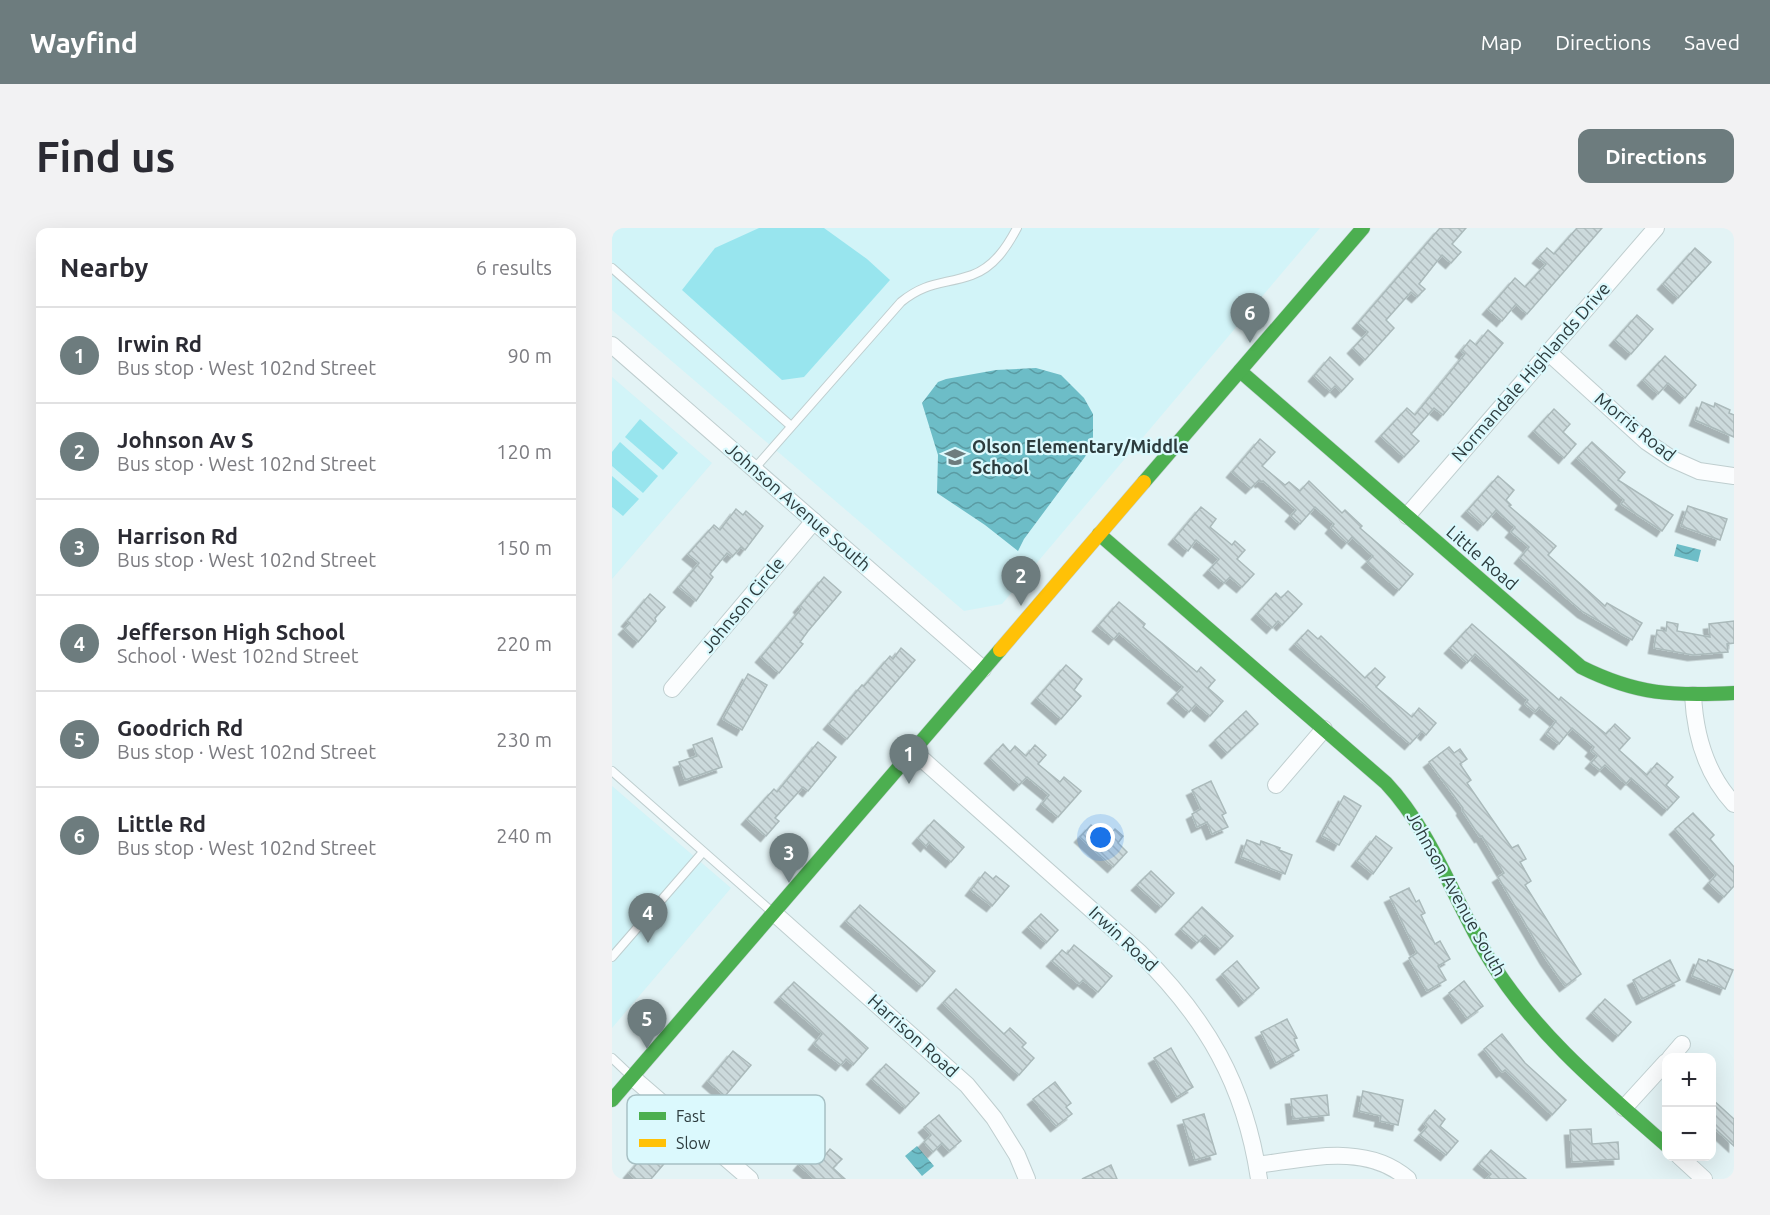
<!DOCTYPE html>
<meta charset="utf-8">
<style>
:root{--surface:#fff;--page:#f2f2f3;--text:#2b2b33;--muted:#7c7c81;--line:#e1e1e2;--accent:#6d7c7e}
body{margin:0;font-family:Ubuntu,sans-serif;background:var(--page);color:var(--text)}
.controls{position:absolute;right:18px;bottom:18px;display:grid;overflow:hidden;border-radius:12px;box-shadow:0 6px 24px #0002}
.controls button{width:54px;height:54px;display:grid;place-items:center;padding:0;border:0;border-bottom:2px solid var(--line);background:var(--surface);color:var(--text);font:30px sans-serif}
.you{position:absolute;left:489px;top:610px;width:21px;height:21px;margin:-15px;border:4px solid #fff;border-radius:50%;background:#1a73e8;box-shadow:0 0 0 9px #1a73e833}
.badge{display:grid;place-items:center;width:39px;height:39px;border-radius:50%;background:var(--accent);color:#fff;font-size:20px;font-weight:700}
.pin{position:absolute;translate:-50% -50px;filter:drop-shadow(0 2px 3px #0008)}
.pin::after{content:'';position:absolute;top:32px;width:21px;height:18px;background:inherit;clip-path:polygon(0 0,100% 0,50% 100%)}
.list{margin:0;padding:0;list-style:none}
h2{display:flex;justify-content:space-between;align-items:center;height:78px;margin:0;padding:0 24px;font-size:26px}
h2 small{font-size:20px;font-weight:400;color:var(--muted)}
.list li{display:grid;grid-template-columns:39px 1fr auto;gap:18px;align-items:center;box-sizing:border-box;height:96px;padding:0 24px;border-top:2px solid var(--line)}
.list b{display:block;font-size:22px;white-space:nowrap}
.list p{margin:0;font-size:20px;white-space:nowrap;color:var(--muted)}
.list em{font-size:20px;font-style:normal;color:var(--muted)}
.map{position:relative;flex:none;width:1122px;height:951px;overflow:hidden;border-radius:12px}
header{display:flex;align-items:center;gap:36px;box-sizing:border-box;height:84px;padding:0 30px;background:var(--accent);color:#fff}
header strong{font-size:28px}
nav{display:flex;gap:33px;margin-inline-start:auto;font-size:21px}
.intro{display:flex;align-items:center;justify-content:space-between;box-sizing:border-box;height:144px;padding:0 36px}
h1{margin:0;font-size:42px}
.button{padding:15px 27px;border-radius:12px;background:var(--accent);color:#fff;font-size:21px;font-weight:700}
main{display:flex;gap:36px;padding:0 36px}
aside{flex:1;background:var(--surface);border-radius:12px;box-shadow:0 6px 24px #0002}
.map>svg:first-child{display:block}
.built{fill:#d2f4f8}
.garden{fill:#98e5ee}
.water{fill:url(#water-waves)}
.building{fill:url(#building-back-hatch);stroke:#abbabb;stroke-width:1.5;filter:url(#shadow)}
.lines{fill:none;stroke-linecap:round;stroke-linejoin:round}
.lane-casing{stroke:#bfcecf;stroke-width:10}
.street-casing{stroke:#bfcecf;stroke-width:18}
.fast-casing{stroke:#bfcecf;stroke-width:15}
.slow-casing{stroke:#bfcecf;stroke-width:15}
.lane{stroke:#fbfdfe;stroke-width:8}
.street{stroke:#fbfdfe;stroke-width:16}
.fast{stroke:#4caf50;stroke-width:14}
.slow{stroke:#ffc107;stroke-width:14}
.labels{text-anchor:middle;stroke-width:4.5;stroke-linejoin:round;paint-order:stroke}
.street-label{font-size:18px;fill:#2d3c3e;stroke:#dbf9fd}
.poi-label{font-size:18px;font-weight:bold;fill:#2d3c3e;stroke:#dbf9fd;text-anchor:start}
.key{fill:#dbf9fd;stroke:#a7c0c4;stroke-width:1.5}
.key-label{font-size:16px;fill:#2d3c3e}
</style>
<header>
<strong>Wayfind</strong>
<nav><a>Map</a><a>Directions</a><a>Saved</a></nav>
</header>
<div class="intro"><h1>Find us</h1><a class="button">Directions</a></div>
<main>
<aside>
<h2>Nearby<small>6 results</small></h2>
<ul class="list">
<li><span class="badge">1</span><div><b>Irwin Rd</b><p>Bus stop · West 102nd Street</p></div><em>90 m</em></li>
<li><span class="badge">2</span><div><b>Johnson Av S</b><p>Bus stop · West 102nd Street</p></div><em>120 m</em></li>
<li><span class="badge">3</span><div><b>Harrison Rd</b><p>Bus stop · West 102nd Street</p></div><em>150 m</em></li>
<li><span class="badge">4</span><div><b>Jefferson High School</b><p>School · West 102nd Street</p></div><em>220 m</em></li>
<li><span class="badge">5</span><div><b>Goodrich Rd</b><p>Bus stop · West 102nd Street</p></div><em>230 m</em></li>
<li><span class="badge">6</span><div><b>Little Rd</b><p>Bus stop · West 102nd Street</p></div><em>240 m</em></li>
</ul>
</aside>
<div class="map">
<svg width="1122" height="951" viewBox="0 0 1122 951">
<defs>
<pattern id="water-waves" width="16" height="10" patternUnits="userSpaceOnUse" patternTransform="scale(1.5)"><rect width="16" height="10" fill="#6dbdc7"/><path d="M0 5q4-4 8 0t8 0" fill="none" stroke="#5a9ba3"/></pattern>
<pattern id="building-back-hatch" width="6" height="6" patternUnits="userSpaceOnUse" patternTransform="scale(1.5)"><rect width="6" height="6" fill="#ccdadc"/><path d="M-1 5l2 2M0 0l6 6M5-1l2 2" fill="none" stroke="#b0bcbe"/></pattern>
<filter id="shadow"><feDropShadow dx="-5.5" dy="5.5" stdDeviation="0" flood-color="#0004"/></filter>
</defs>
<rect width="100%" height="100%" fill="#e3f3f5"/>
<g class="built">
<path d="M0 0H708L390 376 352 383 0 82Z"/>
<path d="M0 149 100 235 0 351Z"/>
<path d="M0 558 119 660 0 800Z"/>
</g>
<g class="garden">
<path d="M147 0H212L255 31 278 52 192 149 170 152 70 62 103 20Z"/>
<path d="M28 191 66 225 51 242 13 209Z"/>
<path d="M8 214 46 248 31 265 0 238V224Z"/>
<path d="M0 248 27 271 11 288 0 279Z"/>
</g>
<g class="water">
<path d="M424 140 449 147 472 170 481 186V218L412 311 406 323 373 297 325 265 326 227 310 175 326 154 334 151 384 142Z"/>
<path d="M1065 316 1089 322 1086 334 1062 328Z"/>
<path d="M305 918 322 938 310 948 293 928Z"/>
</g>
<g class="building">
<path d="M828 0H854L840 16 849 24 839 35 830 27 807 56 813 61 805 69 799 64 774 92 782 100 753 132 741 120 756 104 746 95Z"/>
<path d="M965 0H990L915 86 904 76 890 93 876 81 903 50 913 59 934 36 926 30 935 20 942 26Z"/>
<path d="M1083 20 1099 34 1066 70 1051 56Z"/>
<path d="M1025 87 1041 101 1019 126 1003 112Z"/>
<path d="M876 102 891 115 831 187 822 180 799 206 807 213 792 229 769 208 795 180 803 187 853 126 849 123 858 112 864 117Z"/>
<path d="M1053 128 1084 157 1073 170 1056 155 1046 166 1031 152Z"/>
<path d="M718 129 741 151 729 164 723 158 718 163 702 148Z"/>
<path d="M1090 174 1102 179 1103 175 1118 182 1117 185 1122 187V209L1083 192Z"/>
<path d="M942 181 958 196 951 204 964 216 952 230 922 203Z"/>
<path d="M648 211 663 224 650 238 673 257 677 254 688 263 697 253 730 285 733 282 750 298 748 300 801 346 787 362 755 334 761 328 740 309 735 315 719 300 722 296 703 279 688 296 679 288 684 282 651 253 649 254 647 252 639 260 620 244Z"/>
<path d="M980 214 1013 244 1006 252 1061 287 1050 303 1009 276 1012 272 965 230Z"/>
<path d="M886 248 902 262 894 272 899 277 897 278 944 318 936 327 993 378 995 375 1030 395 1020 412 971 384 908 330 917 319 899 304 903 299 884 282 871 297 855 283Z"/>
<path d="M1076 278 1115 291 1108 312 1069 298Z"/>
<path d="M589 279 604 291 598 299 620 317 623 313 633 322 625 331 642 346 630 359 618 349 612 355 597 342 607 331 584 312 576 323 562 311Z"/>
<path d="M124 281 131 287 134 283 151 298 133 322 129 319 120 329 115 325 98 346 101 349 84 373 67 359 87 335 76 326 102 297 108 302Z"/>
<path d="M212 349 229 364 196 403 188 414 191 416 167 445 149 429 189 381 187 379Z"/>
<path d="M676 363 690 376 670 397 666 393 660 400 645 386 664 365 669 370Z"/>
<path d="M38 366 53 379 43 390 44 393 26 414 12 401 18 395 15 393Z"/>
<path d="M507 374 533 396 531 399 585 444 589 439 603 452 596 460 611 473 598 488 584 476 577 484 561 470 571 459 507 405 502 411 486 398Z"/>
<path d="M1122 393V415L1115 416 1116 424 1081 427 1042 420 1045 402 1054 403 1055 394 1066 396 1065 403 1098 409 1097 396Z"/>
<path d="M860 396 947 472 949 469 994 506 1003 496 1018 510 1007 522 1035 547 1045 535 1061 549 1054 557 1067 569 1055 582 1019 550 1014 556 993 537 988 542 979 535 985 528 979 523 982 519 960 500 947 516 934 506 944 493 927 479 923 484 913 476 916 472 863 426 855 435 838 420Z"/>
<path d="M696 402 706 411 709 408 753 450 763 440 773 449 764 459 800 489 807 480 824 495 814 507 810 503 798 516 683 416Z"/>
<path d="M289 420 303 432 235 511 217 496 250 457 252 458 278 428 281 431Z"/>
<path d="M454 437 470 451 462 462 469 468 449 491 425 470Z"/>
<path d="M136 446 155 457 130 502 111 491Z"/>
<path d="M634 483 646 496 615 525 603 512Z"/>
<path d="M100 510 110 539 73 552 67 534 85 528 81 517Z"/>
<path d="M206 514 224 529 196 563 191 559 163 590 167 593 154 608 135 591 162 561 165 564Z"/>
<path d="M391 516 398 524 403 518 414 528 423 517 434 527 426 536 448 554 452 549 469 563 446 589 430 576 437 567 415 549 407 557 378 530Z"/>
<path d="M837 519 842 525 848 521 855 531 848 536 859 552 855 555 900 620 906 617 914 631 908 634 919 653 913 657 969 746 953 758 934 731 886 649 892 645 870 608 868 609 850 582 851 580 817 534Z"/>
<path d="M599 553 614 585 610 587 616 599 600 606 595 594 585 599 580 586 589 581 580 562Z"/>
<path d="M732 568 749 578 727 617 710 608Z"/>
<path d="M1081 585 1102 607 1098 611 1122 639V658L1112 669 1097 655 1104 647 1063 601Z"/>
<path d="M322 592 352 619 339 634 317 614 314 618 306 610Z"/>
<path d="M479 597 494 611 503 601 511 608 506 615 515 624 501 639 468 609Z"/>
<path d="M764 608 780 620 761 646 745 633Z"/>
<path d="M635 612 648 617 649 613 668 620 667 622 680 627 673 646 629 629Z"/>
<path d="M539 643 562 665 549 679 525 657Z"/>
<path d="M373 644 381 651 384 648 397 658 380 678 359 662Z"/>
<path d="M797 660 804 674 807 672 813 685 809 687 823 716 828 713 838 731 826 738 834 752 815 763 797 730 805 725 778 669Z"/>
<path d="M248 677 323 743 310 758 234 693Z"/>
<path d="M590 679 621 708 608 721 593 707 585 715 569 701Z"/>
<path d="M429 686 446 702 434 715 416 699Z"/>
<path d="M462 717 500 748 486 764 471 752 467 756 440 733 450 722 455 726Z"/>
<path d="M1087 731 1095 734 1096 732 1121 742 1113 761 1080 748Z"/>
<path d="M1058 732 1068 752 1030 771 1021 752Z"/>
<path d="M625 733 647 760 632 773 610 746Z"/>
<path d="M852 753 871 778 855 790 837 765Z"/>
<path d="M182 754 256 820 241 837 234 831 229 837 202 816 210 806 168 769Z"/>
<path d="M344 761 392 806 398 800 414 815 410 819 422 830 407 847 331 775Z"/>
<path d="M993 771 1019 794 1006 808 980 785Z"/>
<path d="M675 791 685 810 682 811 687 822 664 835 649 804Z"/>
<path d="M890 806 913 835 954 872 940 887 893 842 890 844 872 821Z"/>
<path d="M559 820 581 859 565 869 542 830Z"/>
<path d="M121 823 139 837 113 868 96 853Z"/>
<path d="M274 836 307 865 293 880 260 851Z"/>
<path d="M443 854 459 875 454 879 460 886 444 898 421 871Z"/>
<path d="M751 863 791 872 786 897 768 893 769 888 747 883Z"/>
<path d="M715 867 717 887 681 891 679 871Z"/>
<path d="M1100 871 1122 891V918L1100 898Z"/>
<path d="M823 882 833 891 828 898 846 913 834 927 808 907 815 899 812 896Z"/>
<path d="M592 886 604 926 583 932 571 892Z"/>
<path d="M327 887 349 913 337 923 330 915 321 924 312 914 319 907 312 899Z"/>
<path d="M979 901 980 916 1006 914 1007 931 960 934 958 902Z"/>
<path d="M40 918 56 931 39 951H24L17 945Z"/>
<path d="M218 921 230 931 221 940 233 951H203L187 937 200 922 210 931Z"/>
<path d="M879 922 914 951H874L879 946 867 936Z"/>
<path d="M499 937 505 951H470Z"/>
</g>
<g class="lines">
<g class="lane-casing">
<g id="lane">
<path d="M0 40 179 198"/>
<path d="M143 240 289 74C315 53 331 57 360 47 382 39 395 19 405 0"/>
<path d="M0 543 159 683"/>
<path d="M0 729 91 624"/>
<path d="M0 830 18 847"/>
</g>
</g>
<g class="street-casing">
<g id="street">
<path d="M0 117 371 441"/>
<path d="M936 124 1035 214 1060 231 1087 243 1122 248"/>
<path d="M795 288 1044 0"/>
<path d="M60 461 202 293"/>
<path d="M1081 467C1083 507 1094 546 1122 576"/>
<path d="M301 523 527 724C594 790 633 856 647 951"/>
<path d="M664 557 712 501"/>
<path d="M162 685 355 857 382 890 405 927 415 951"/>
<path d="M1058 830 1070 816"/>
<path d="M20 849 138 951"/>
<path d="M1012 880 1054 834"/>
<path d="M1067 928 1092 951"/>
<path d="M645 937C694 931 754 914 796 951"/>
</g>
</g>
<g class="fast-casing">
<g id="fast">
<path d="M628 143 969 439C1025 467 1061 468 1122 465"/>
<path d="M532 254 751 0"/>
<path d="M487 306 774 555C821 605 842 674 878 732 923 805 990 861 1054 917"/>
<path d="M0 872 388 422"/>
</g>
</g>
<g class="slow-casing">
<path id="slow" d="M388 422 532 254"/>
</g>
<use href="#lane" class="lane"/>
<use href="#street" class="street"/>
<use href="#fast" class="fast"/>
<use href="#slow" class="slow"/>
</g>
<defs>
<g id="school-bare" transform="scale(1.62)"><path d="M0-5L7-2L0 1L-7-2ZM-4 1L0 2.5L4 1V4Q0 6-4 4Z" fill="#6d7c7e" stroke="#dbf9fd" stroke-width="2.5" paint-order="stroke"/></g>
</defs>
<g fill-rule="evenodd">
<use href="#school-bare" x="343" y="229"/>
</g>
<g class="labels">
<g class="street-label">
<text transform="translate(919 144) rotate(-49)" y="6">Normandale Highlands Drive</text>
<text transform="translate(1023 199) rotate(39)" y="6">Morris Road</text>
<text transform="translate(186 279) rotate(41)" y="6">Johnson Avenue South</text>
<text transform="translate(870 330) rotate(41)" y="6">Little Road</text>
<text transform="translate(131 377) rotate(-50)" y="6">Johnson Circle</text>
<text transform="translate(844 666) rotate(61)" y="6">Johnson Avenue South</text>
<text transform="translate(511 711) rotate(43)" y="6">Irwin Road</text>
<text transform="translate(301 808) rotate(42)" y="6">Harrison Road</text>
</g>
<g class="poi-label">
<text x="360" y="225">Olson Elementary/Middle<tspan x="360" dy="21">School</tspan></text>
</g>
</g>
<rect x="15" y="867" width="198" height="69" rx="9" class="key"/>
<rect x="27" y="884" width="27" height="8" fill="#4caf50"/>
<rect x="27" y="911" width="27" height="8" fill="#ffc107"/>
<g class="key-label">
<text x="64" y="894">Fast</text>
<text x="64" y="921">Slow</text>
</g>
</svg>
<div class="controls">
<button>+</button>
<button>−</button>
</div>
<div class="you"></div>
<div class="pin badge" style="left:297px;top:556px">1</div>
<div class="pin badge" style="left:409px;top:378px">2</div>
<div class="pin badge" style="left:177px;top:655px">3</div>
<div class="pin badge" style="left:36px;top:715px">4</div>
<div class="pin badge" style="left:35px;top:821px">5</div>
<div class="pin badge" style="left:638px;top:115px">6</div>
</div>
</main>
